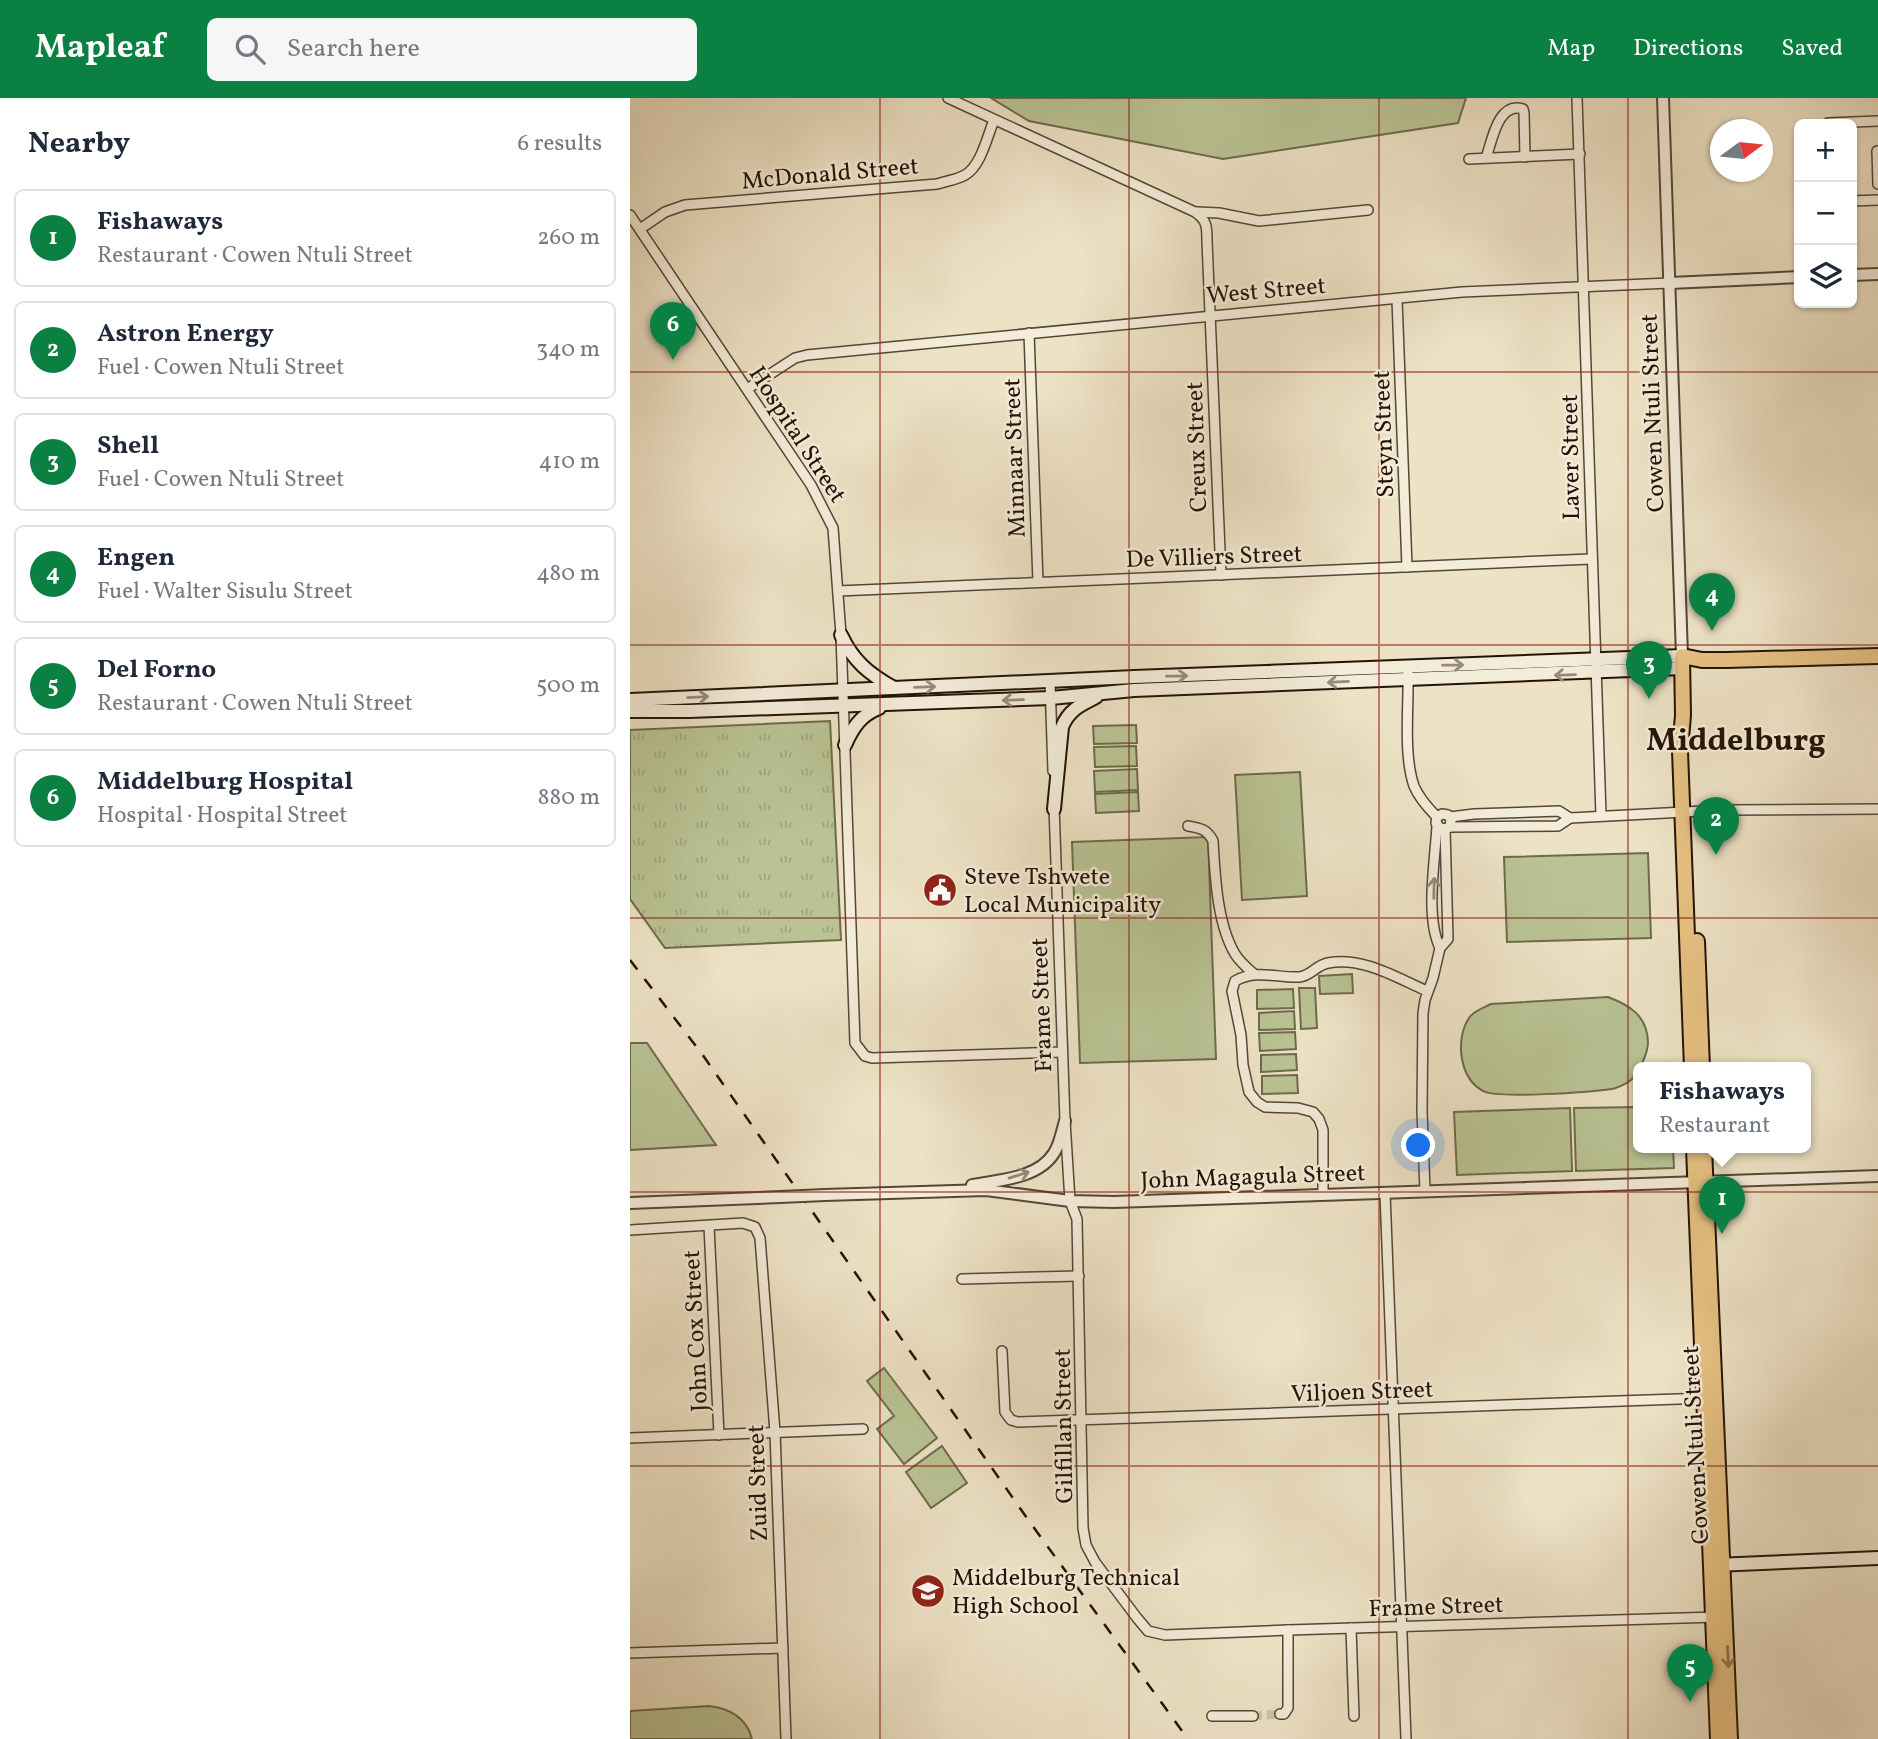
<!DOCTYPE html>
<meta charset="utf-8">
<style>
:root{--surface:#fff;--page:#f6f6f7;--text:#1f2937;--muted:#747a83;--line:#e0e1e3;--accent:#0b8043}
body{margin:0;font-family:Vollkorn,serif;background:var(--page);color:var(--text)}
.controls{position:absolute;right:21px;top:21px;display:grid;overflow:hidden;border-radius:10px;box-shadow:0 2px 5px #0004}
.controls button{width:63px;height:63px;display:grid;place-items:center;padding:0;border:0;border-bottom:2px solid var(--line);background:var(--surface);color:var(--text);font:35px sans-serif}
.compass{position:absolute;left:1080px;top:21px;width:63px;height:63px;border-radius:50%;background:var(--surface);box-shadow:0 2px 5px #0004;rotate:75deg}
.you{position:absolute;left:789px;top:1048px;width:24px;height:24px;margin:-18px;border:5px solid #fff;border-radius:50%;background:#1a73e8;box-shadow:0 0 0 10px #1a73e833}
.badge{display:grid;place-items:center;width:46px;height:46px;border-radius:50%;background:var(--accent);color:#fff;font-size:23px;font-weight:700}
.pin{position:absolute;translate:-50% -58px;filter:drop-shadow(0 2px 4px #0008)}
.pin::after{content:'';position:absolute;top:37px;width:24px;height:21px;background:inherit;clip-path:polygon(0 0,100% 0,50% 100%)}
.popup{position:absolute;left:1003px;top:964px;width:178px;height:91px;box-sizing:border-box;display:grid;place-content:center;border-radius:10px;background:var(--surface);filter:drop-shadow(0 2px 5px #0005);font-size:23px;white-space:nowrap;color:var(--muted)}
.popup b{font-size:26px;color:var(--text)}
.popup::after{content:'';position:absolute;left:50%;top:100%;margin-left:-14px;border:14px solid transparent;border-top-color:var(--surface)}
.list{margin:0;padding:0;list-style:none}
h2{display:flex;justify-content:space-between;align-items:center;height:91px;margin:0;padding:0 28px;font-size:30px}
h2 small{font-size:23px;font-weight:400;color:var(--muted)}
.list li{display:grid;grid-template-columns:46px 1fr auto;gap:21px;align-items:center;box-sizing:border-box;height:98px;margin:0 14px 14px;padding:0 14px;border:2px solid var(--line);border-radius:10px}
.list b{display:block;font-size:26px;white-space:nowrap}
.list p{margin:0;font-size:23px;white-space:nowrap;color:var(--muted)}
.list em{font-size:23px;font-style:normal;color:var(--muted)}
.icon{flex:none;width:38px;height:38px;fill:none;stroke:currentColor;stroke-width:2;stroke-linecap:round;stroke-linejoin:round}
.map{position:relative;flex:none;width:1248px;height:1641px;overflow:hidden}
header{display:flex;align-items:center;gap:42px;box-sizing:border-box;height:98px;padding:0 35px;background:var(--accent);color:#fff}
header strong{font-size:33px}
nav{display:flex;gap:38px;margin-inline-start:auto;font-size:24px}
.search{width:490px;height:63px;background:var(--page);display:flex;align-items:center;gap:18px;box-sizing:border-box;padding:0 24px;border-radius:10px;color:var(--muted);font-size:26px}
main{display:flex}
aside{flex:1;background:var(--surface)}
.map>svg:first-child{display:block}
.green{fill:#b9c394;stroke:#6e6a4c;stroke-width:2}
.park{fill:url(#park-tufts);stroke:#6e6a4c;stroke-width:2}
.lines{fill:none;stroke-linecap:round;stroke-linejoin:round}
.minor-tunnel{stroke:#cfc3a8;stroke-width:9;stroke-dasharray:9 4.5;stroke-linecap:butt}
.minor-casing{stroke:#564635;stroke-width:12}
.tertiary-casing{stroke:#564635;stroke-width:14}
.secondary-casing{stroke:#241205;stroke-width:16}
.trunk-casing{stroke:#241205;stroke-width:18}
.minor{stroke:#f3ecd9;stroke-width:9}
.tertiary{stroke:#f3ecd9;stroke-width:10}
.secondary{stroke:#f3ecd9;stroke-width:12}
.trunk{stroke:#e6c182;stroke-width:14}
.rail{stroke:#241205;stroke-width:2.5;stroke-dasharray:12 12;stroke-linecap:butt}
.tertiary-bridge-casing{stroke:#564635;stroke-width:14;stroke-linecap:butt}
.tertiary-bridge{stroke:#f3ecd9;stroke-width:10}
.oneway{stroke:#968a7a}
.oneway2{stroke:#8f724a}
.grid{fill:none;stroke:#8f2418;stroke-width:2;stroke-opacity:0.55}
.labels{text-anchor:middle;stroke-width:5;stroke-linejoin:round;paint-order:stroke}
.street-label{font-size:24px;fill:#241205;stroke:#f3ecd9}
.poi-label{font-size:24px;fill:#241205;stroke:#f3ecd9;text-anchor:start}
.district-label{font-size:32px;font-weight:bold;fill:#241205;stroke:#f3ecd9}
</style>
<header>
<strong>Mapleaf</strong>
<div class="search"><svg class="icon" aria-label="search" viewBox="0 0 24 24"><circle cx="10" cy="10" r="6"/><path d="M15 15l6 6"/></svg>Search here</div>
<nav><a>Map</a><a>Directions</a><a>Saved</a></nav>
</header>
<main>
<aside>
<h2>Nearby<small>6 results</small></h2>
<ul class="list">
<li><span class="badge">1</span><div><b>Fishaways</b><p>Restaurant · Cowen Ntuli Street</p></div><em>260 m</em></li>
<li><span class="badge">2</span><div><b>Astron Energy</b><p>Fuel · Cowen Ntuli Street</p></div><em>340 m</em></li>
<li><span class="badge">3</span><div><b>Shell</b><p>Fuel · Cowen Ntuli Street</p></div><em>410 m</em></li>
<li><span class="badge">4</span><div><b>Engen</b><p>Fuel · Walter Sisulu Street</p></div><em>480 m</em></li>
<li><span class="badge">5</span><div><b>Del Forno</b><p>Restaurant · Cowen Ntuli Street</p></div><em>500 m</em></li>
<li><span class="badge">6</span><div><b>Middelburg Hospital</b><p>Hospital · Hospital Street</p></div><em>880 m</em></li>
</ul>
</aside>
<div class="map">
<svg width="1248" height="1641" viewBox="0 0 1248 1641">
<defs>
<pattern id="park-tufts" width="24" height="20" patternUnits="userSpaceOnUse" patternTransform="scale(1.75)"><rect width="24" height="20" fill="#b9c394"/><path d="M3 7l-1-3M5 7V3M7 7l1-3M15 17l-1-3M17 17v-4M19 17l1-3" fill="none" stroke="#9fa67e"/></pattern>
</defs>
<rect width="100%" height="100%" fill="#ede2c5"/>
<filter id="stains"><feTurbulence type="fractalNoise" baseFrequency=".00286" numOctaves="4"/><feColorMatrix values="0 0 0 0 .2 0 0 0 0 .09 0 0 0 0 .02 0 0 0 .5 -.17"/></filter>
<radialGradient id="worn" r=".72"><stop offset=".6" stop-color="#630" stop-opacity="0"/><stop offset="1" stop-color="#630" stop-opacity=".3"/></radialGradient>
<g class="green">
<path d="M361 0H836L828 25 593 61 399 23Z"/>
<path d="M506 627 507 645 464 646 463 628Z"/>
<path d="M506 648 507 668 465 669 464 649Z"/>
<path d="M507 671 508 692 465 694 464 673Z"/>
<path d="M670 674 677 798 612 802 605 677Z"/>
<path d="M508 694 509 713 466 715 465 696Z"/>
<path d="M578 739 586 961 450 965 442 744Z"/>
<path d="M1018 755 1021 840 877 844 874 759Z"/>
<path d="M722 876 723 895 690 896 689 878Z"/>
<path d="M669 890H685L687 930 671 931Z"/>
<path d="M663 891 664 910 627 911V892Z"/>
<path d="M978 899C999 907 1017 917 1018 944 1018 955 1009 975 1001 982 996 986 987 990 982 991 961 994 867 1001 853 993 829 980 825 941 839 920 843 913 853 910 861 906Z"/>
<path d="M664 913 665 931 629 932V915Z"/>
<path d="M665 934 666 951 630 953 629 935Z"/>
<path d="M0 945H17L86 1047 0 1052Z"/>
<path d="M666 956 667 972 631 974V957Z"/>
<path d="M667 977 668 995 632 996V978Z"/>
<path d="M1008 1009V1050H1043L1044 1070 946 1073 944 1010Z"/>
<path d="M940 1010 942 1073 827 1077 824 1014Z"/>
<path d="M254 1270 307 1340 274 1366 247 1331 264 1318 237 1283Z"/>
<path d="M312 1348 337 1385 301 1410 276 1374Z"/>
<path d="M79 1608C99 1610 117 1620 122 1641H0V1613Z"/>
</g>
<path class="park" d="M200 623 211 842 35 850 0 801V632Z"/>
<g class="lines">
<path class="minor-tunnel" d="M623 1618 650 1616"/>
<g class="minor-casing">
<g id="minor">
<path d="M318 0 565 114C577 122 577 129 577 143L591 477"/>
<path d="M947 0 971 717"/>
<path d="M1198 25 1248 23"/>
<path d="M1247 53 1248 86"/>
<path d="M856 60C862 43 868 3 893 11L894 15 895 59"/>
<path d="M839 61 950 56"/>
<path d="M1222 103 1248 102"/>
<path d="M567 114 589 115 629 123 738 112"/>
<path d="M0 117 181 387 203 430 211 537 225 945 235 958 242 960 432 954"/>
<path d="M10 131 35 114 55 107 307 86C316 83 326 82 335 77 351 68 357 39 364 22"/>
<path d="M767 201 777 469"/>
<path d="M399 235 408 484"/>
<path d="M117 291 165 260 177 257 832 194 1040 185"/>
<path d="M208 493 961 461"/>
<path d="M778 575C779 609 773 656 784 688 789 700 798 710 807 719"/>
<path d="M420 584 423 673"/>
<path d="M424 708 435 1023 440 1103 447 1121 453 1430 456 1447 465 1464 507 1520 518 1533 535 1537 658 1532 1087 1519"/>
<path d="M820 719 844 716 929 713 940 720"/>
<path d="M558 728C570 730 577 731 583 743 585 777 587 826 605 856 610 864 617 870 624 876"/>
<path d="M807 728C805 763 795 819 810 850"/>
<path d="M820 729 928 728 940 720 1093 712 1248 711"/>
<path d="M795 1093 792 1013 793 915 795 902 803 880 810 850 818 841 815 731 820 729 821 722 818 717 812 716 807 719 806 725 810 730 815 731"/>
<path d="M755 1095 776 1641"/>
<path d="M693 1096V1032L689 1021 683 1014 668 1010 635 1009 627 1004 619 994 613 967 611 937 602 893 605 883C627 871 646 880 669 879 681 878 686 867 698 865 732 858 767 880 797 893"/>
<path d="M79 1128 89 1337"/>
<path d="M0 1132 113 1125 125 1129 130 1140 145 1334 156 1641"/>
<path d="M332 1181 449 1178"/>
<path d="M372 1253 375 1314 381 1322 388 1324 1077 1300"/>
<path d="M0 1340 233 1331"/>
<path d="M721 1530 724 1618"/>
<path d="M0 1555 153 1550"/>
<path d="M650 1616H654L658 1610V1532"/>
<path d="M582 1618H623"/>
</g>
</g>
<g class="tertiary-casing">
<g id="tertiary">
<path d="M1033 0 1052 558"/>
<path d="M1222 177 1248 176"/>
<path d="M1040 185 1169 179"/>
<path d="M342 1087C368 1082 408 1081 424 1055 430 1046 432 1033 435 1023"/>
<path d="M195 1097 356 1092 440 1103 484 1104 1248 1078"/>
<path d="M0 1105 150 1099"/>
</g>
</g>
<g class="secondary-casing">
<g id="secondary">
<path d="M211 537C223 563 239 576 264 590"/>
<path d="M0 602 504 579 1052 558"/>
<path d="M0 613H59L421 600 504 592 1052 570"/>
<path d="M215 647C223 629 231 617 249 610"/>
<path d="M424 711 432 629C439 612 450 607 466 599"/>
<path d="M1085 1467 1248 1460"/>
</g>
</g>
<g class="trunk-casing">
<g id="trunk">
<path d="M1067 843 1072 970"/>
<path d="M1062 970 1050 653 1053 617 1052 558 1072 562H1097L1248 558"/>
<path d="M1064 1050 1088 1641"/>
<path d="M1074 1050 1100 1641"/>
</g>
</g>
<use href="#minor" class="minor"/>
<use href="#tertiary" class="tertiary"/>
<use href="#secondary" class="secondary"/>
<use href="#trunk" class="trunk"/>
<path class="rail" d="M0 862 72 956 399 1423 558 1641"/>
<g class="tertiary-bridge-casing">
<path id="tertiary-bridge" d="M150 1099 195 1097"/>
</g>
<use href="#tertiary-bridge" class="tertiary-bridge"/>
</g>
<defs><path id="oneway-shaft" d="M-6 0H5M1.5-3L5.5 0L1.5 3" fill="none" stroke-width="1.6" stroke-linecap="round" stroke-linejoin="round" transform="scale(1.75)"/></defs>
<g class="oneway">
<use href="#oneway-shaft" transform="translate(823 567) rotate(-1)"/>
<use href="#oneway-shaft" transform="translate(935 577) rotate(178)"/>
<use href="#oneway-shaft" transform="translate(547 578) rotate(-1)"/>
<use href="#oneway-shaft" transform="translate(708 584) rotate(177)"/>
<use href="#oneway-shaft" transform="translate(295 589) rotate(-2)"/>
<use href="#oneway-shaft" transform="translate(68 599) rotate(-3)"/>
<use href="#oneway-shaft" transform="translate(383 602) rotate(178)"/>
<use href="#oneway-shaft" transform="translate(804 790) rotate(-89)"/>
<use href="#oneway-shaft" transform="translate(389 1077) rotate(-17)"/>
</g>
<use class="oneway2" href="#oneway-shaft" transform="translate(1098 1559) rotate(87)"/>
<path class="grid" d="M250 0V1641M499 0V1641M749 0V1641M998 0V1641M0 274H1248M0 547H1248M0 820H1248M0 1094H1248M0 1368H1248"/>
<defs>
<g id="civic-disc" transform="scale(1.75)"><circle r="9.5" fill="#8f2418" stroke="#f3ecd9"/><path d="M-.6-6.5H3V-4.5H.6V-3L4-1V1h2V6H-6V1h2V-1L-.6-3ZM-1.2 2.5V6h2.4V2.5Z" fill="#fff"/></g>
<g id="school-disc" transform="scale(1.75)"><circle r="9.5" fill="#8f2418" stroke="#f3ecd9"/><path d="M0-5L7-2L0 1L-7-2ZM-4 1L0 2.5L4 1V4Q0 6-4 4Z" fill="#fff"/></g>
</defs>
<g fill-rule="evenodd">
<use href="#civic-disc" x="310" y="792"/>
<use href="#school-disc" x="298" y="1493"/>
</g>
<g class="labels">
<g class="street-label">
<text transform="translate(200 75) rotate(-5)" y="8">McDonald Street</text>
<text transform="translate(636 192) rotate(-5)" y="8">West Street</text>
<text transform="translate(1022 315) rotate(-92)" y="8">Cowen Ntuli Street</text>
<text transform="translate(168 336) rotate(57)" y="8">Hospital Street</text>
<text transform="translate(753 336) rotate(-92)" y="8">Steyn Street</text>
<text transform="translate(566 349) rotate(-92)" y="8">Creux Street</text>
<text transform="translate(940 359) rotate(-91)" y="8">Laver Street</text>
<text transform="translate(384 360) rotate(-92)" y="8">Minnaar Street</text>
<text transform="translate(584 458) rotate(-2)" y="8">De Villiers Street</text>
<text transform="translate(411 907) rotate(-92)" y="8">Frame Street</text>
<text transform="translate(623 1078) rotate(-2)" y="8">John Magagula Street</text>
<text transform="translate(65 1233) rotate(-93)" y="8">John Cox Street</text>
<text transform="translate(732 1293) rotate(-2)" y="8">Viljoen Street</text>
<text transform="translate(433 1328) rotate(-91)" y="8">Gilfillan Street</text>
<text transform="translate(1065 1347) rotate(-93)" y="8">Cowen Ntuli Street</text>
<text transform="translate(127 1385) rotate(-92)" y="8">Zuid Street</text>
<text transform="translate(806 1508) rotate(-2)" y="8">Frame Street</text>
</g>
<g class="poi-label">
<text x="334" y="786">Steve Tshwete<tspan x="334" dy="28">Local Municipality</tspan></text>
<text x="322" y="1487">Middelburg Technical<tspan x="322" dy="28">High School</tspan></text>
</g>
<g class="district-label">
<text x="1106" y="652">Middelburg</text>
</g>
</g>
<rect width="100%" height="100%" filter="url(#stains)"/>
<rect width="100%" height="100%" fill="url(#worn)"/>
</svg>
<div class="controls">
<button>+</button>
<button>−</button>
<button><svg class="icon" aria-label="layers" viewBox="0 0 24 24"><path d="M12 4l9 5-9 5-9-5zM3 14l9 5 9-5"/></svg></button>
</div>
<svg class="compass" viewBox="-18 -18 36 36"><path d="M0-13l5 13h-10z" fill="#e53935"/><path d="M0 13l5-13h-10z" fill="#747a83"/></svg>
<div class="you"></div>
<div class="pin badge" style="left:1092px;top:1136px">1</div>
<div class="popup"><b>Fishaways</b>Restaurant</div>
<div class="pin badge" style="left:1086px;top:757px">2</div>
<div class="pin badge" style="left:1019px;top:601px">3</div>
<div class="pin badge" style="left:1082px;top:533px">4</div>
<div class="pin badge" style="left:1060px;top:1604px">5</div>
<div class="pin badge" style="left:43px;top:262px">6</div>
</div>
</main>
